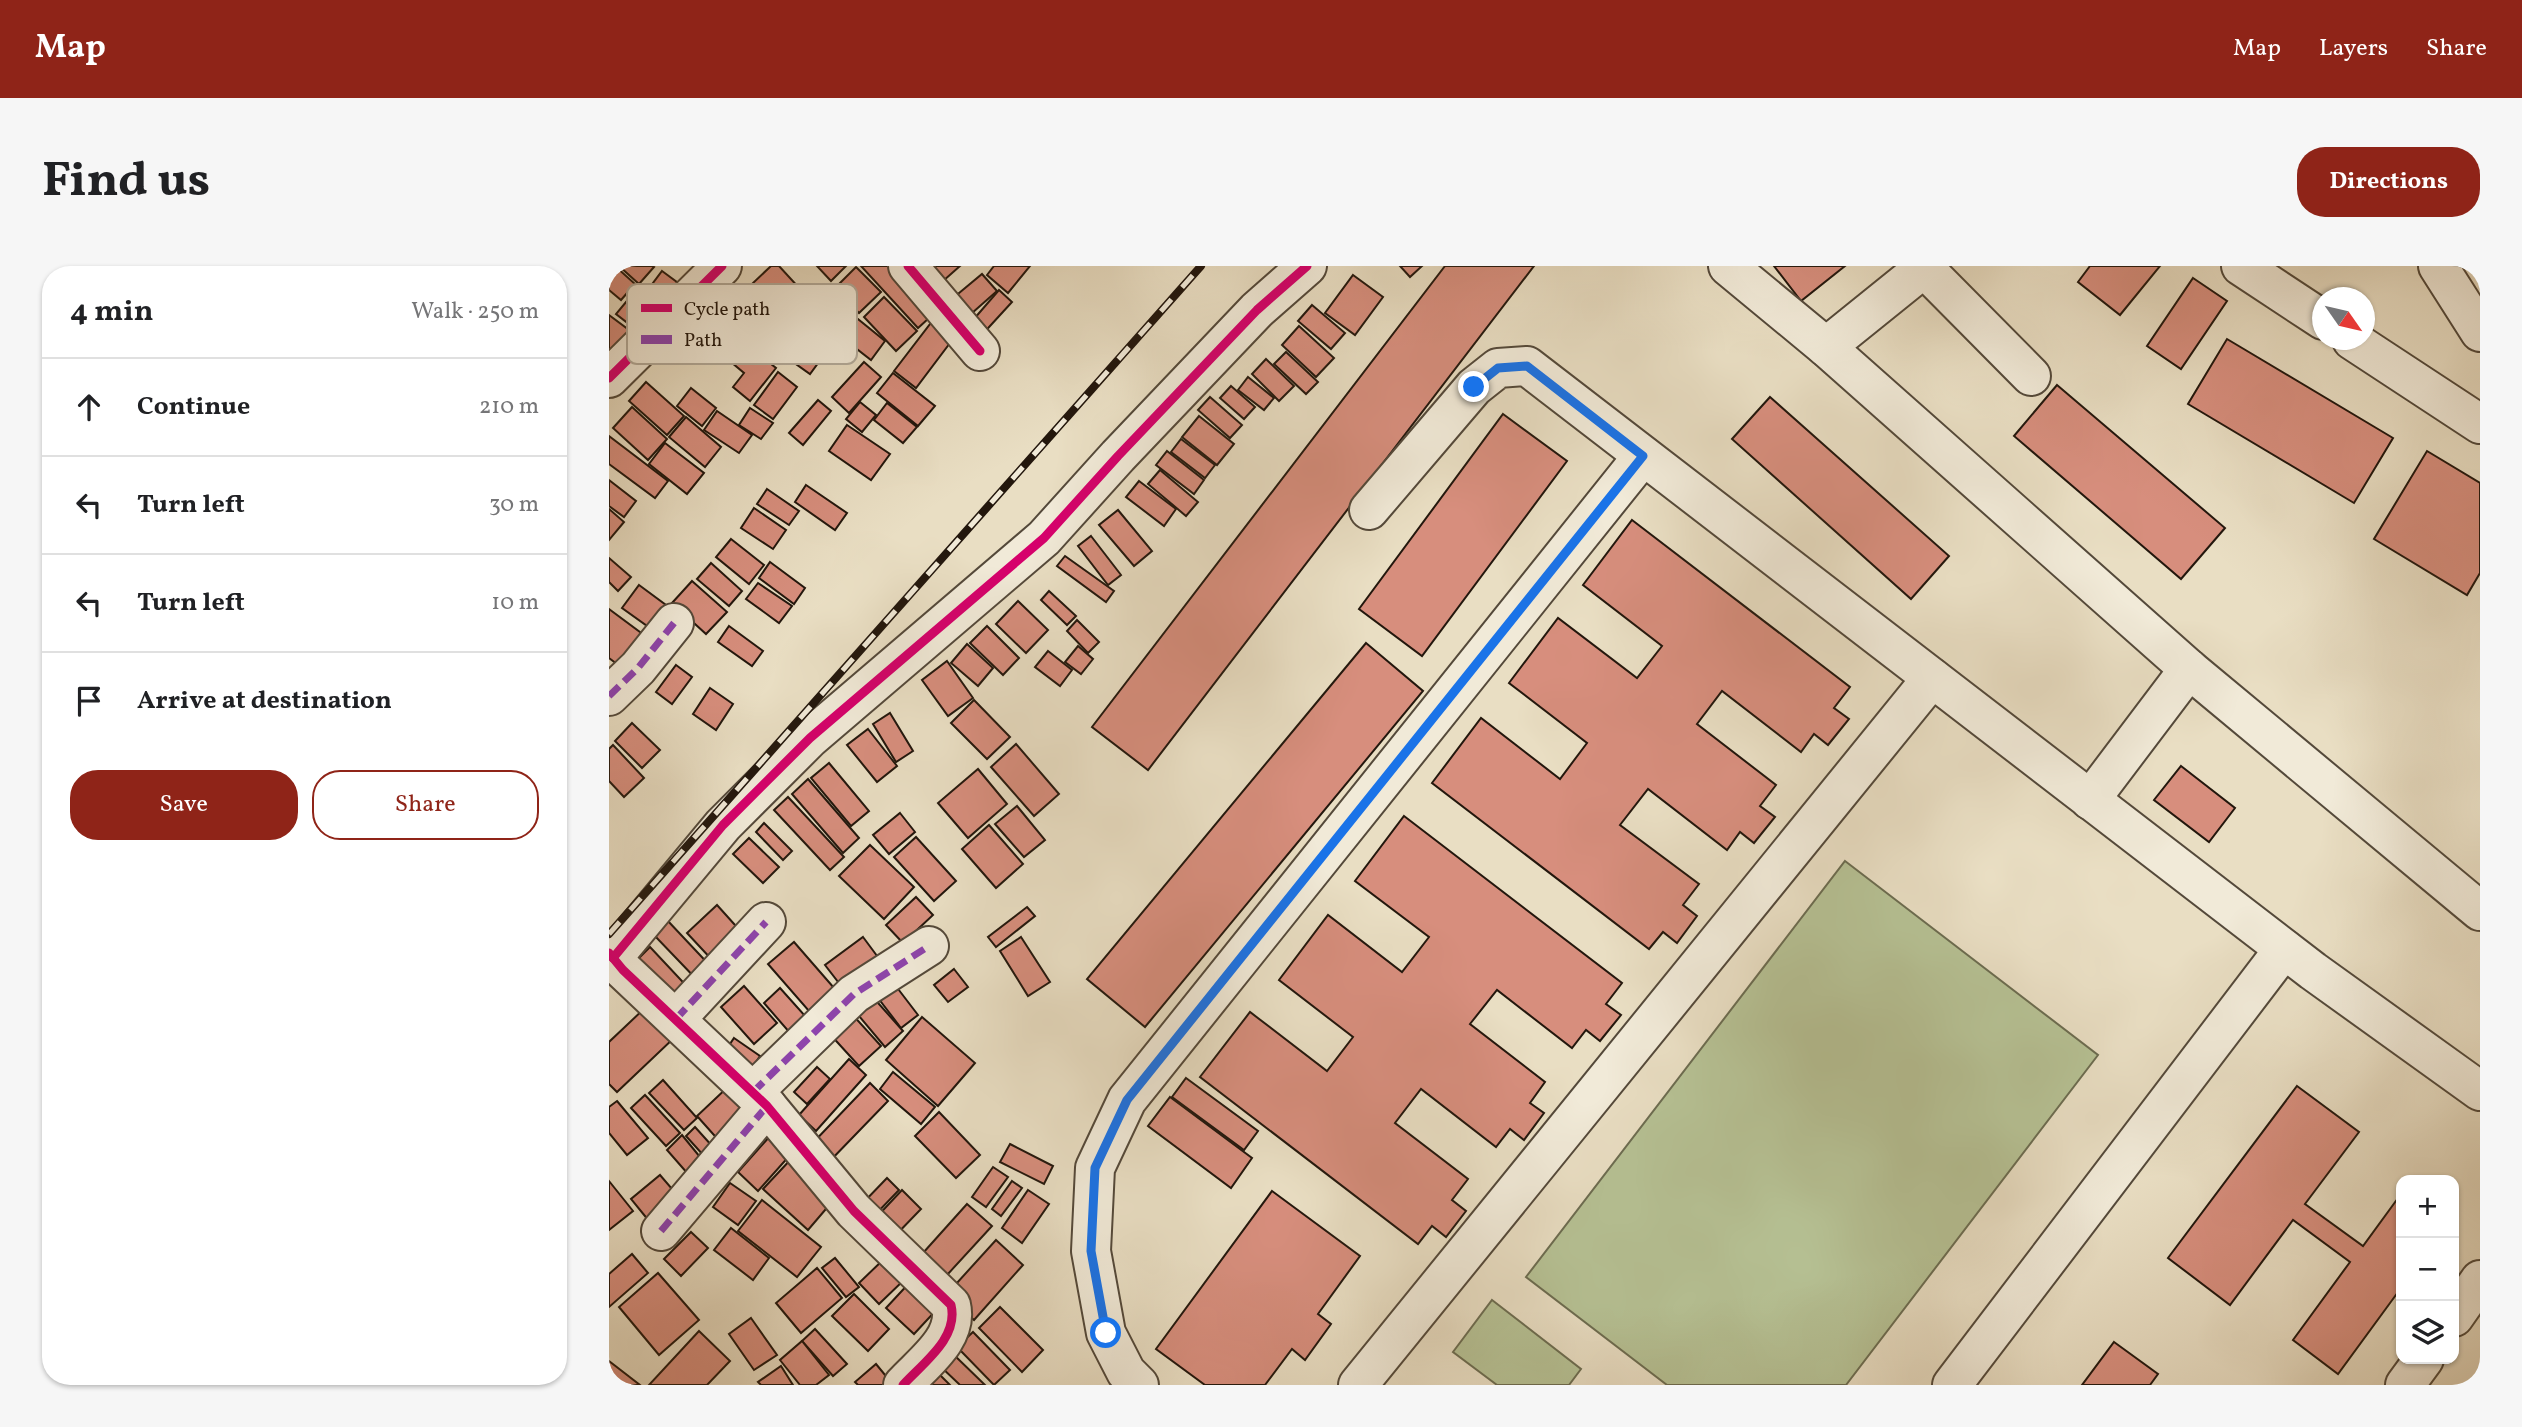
<!DOCTYPE html>
<meta charset="utf-8">
<style>
:root{--surface:#fff;--page:#f6f6f6;--text:#202124;--muted:#757577;--line:#e0e0e0;--accent:#8f2418}
body{margin:0;font-family:Vollkorn,serif;background:var(--page);color:var(--text)}
.controls{position:absolute;right:21px;bottom:21px;display:grid;overflow:hidden;border-radius:14px;box-shadow:0 2px 5px #0004}
.controls button{width:63px;height:63px;display:grid;place-items:center;padding:0;border:0;border-bottom:2px solid var(--line);background:var(--surface);color:var(--text);font:35px sans-serif}
.compass{position:absolute;left:1703px;top:21px;width:63px;height:63px;border-radius:50%;background:var(--surface);box-shadow:0 2px 5px #0004;rotate:124deg}
.stop{position:absolute;width:21px;height:21px;margin:-16px;border:5px solid #1a73e8;border-radius:50%;background:#fff}
.stop.end{background:#1a73e8;border-color:#fff;box-shadow:0 2px 7px #0008}
.list{margin:0;padding:0;list-style:none}
h2{display:flex;justify-content:space-between;align-items:center;height:91px;margin:0;padding:0 28px;font-size:30px}
h2 small{font-size:23px;font-weight:400;color:var(--muted)}
.list li{display:grid;grid-template-columns:46px 1fr auto;gap:21px;align-items:center;box-sizing:border-box;height:98px;padding:0 28px;border-top:2px solid var(--line)}
.list b{display:block;font-size:26px;white-space:nowrap}
.list em{font-size:23px;font-style:normal;color:var(--muted)}
.actions{display:flex;gap:14px;padding:21px 28px}
.actions a{flex:1;padding:16px 0;border:2px solid var(--accent);border-radius:28px;text-align:center;font-size:24px;color:var(--accent)}
.actions .main{background:var(--accent);color:#fff}
.icon{flex:none;width:38px;height:38px;fill:none;stroke:currentColor;stroke-width:2;stroke-linecap:round;stroke-linejoin:round}
.map{position:relative;flex:none;width:1871px;height:1119px;overflow:hidden;border-radius:28px}
header{display:flex;align-items:center;gap:42px;box-sizing:border-box;height:98px;padding:0 35px;background:var(--accent);color:#fff}
header strong{font-size:33px}
nav{display:flex;gap:38px;margin-inline-start:auto;font-size:24px}
.intro{display:flex;align-items:center;justify-content:space-between;box-sizing:border-box;height:168px;padding:0 42px}
h1{margin:0;font-size:49px}
.button{padding:18px 32px;border-radius:28px;background:var(--accent);color:#fff;font-size:24px;font-weight:700}
main{display:flex;gap:42px;padding:0 42px}
aside{flex:1;background:var(--surface);border-radius:28px;box-shadow:0 2px 5px #0004}
.map>svg:first-child{display:block}
.green{fill:#b6c194;stroke:#6c6c50;stroke-width:2}
.building{fill:#d78e7d;stroke:#23170d;stroke-width:2}
.lines{fill:none;stroke-linecap:round;stroke-linejoin:round}
.minor-casing{stroke:#54493a;stroke-width:42}
.minor{stroke:#f1ead8;stroke-width:38}
.rail-casing{stroke:#23170d;stroke-width:8}
.rail{stroke:#f1ead8;stroke-width:5;stroke-dasharray:16;stroke-linecap:butt}
.quiet{stroke:#8e44ad;stroke-width:7;stroke-dasharray:14 7;stroke-linecap:butt}
.cycleway-casing{stroke:#f1ead8;stroke-width:13}
.cycleway{stroke:#d6006c;stroke-width:9}
.route{stroke:#1a73e8;stroke-width:9}
.key{fill:#f1ead8;stroke:#b3ab9b;stroke-width:2}
.key-label{font-size:19px;fill:#23170d}
</style>
<header>
<strong>Map</strong>
<nav><a>Map</a><a>Layers</a><a>Share</a></nav>
</header>
<div class="intro"><h1>Find us</h1><a class="button">Directions</a></div>
<main>
<aside>
<h2>4 min<small>Walk · 250 m</small></h2>
<ul class="list">
<li><svg class="icon" aria-label="ahead" viewBox="0 0 24 24"><path d="M12 20V5M6 11l6-6 6 6"/></svg><div><b>Continue</b></div><em>210 m</em></li>
<li><svg class="icon" aria-label="left" viewBox="0 0 24 24"><path d="M17 20v-9H6M10 6l-5 5 5 5"/></svg><div><b>Turn left</b></div><em>30 m</em></li>
<li><svg class="icon" aria-label="left" viewBox="0 0 24 24"><path d="M17 20v-9H6M10 6l-5 5 5 5"/></svg><div><b>Turn left</b></div><em>10 m</em></li>
<li><svg class="icon" aria-label="arrive" viewBox="0 0 24 24"><path d="M6 21V4h12l-3 4 3 4H6"/></svg><div><b>Arrive at destination</b></div></li>
</ul>
<div class="actions"><a class="main">Save</a><a>Share</a></div>
</aside>
<div class="map">
<svg width="1871" height="1119" viewBox="0 0 1871 1119">
<rect width="100%" height="100%" fill="#e9dec3"/>
<filter id="stains"><feTurbulence type="fractalNoise" baseFrequency=".00286" numOctaves="4"/><feColorMatrix values="0 0 0 0 .2 0 0 0 0 .09 0 0 0 0 .02 0 0 0 .5 -.17"/></filter>
<radialGradient id="worn" r=".72"><stop offset=".6" stop-color="#630" stop-opacity="0"/><stop offset="1" stop-color="#630" stop-opacity=".3"/></radialGradient>
<g class="green">
<path d="M1236 595 1489 789 1237 1119H1058L917 1011Z"/>
<path d="M883 1034 972 1103 960 1119H888L844 1086Z"/>
</g>
<g class="building">
<path d="M0 0H6L26 18 12 34 0 24Z"/>
<path d="M10 0H43L45 1 30 18Z"/>
<path d="M162 0H170L203 36 180 57 144 17Z"/>
<path d="M208 0H237L222 15Z"/>
<path d="M252 0H290L331 42 309 62Z"/>
<path d="M310 0H351L325 23Z"/>
<path d="M385 0H421L399 27 378 9Z"/>
<path d="M791 0H813L801 11Z"/>
<path d="M836 0H925L539 504 483 461Z"/>
<path d="M1165 0H1236L1192 35Z"/>
<path d="M1481 0H1551L1511 49 1469 16Z"/>
<path d="M247 1 272 26 250 47 226 22Z"/>
<path d="M53 5 80 25 58 50 32 33Z"/>
<path d="M373 8 388 25 354 55 338 37Z"/>
<path d="M744 9 774 31 746 69 716 47Z"/>
<path d="M1584 12 1618 35 1572 103 1538 80Z"/>
<path d="M390 24 403 36 370 72 358 61Z"/>
<path d="M22 30 53 54 38 72 7 48Z"/>
<path d="M275 31 308 65 287 85 255 51Z"/>
<path d="M223 32 276 75 262 94 207 51Z"/>
<path d="M703 39 736 67 722 83 689 55Z"/>
<path d="M0 49 32 73 14 93 0 83Z"/>
<path d="M328 49 350 65 307 122 285 105Z"/>
<path d="M107 54 167 102 141 135 124 121 135 107 92 71Z"/>
<path d="M690 60 725 92 707 111 673 79Z"/>
<path d="M188 63 218 85 201 108 170 86Z"/>
<path d="M1618 73 1784 172 1745 237 1579 138Z"/>
<path d="M677 86 709 116 697 128 665 98Z"/>
<path d="M657 93 685 120 670 135 643 108Z"/>
<path d="M255 96 272 111 240 147 223 131Z"/>
<path d="M169 106 188 121 164 153 145 139Z"/>
<path d="M284 107 326 140 309 160 268 127Z"/>
<path d="M639 111 665 132 655 144 629 124Z"/>
<path d="M37 116 75 150 58 169 20 135Z"/>
<path d="M1448 119 1616 262 1572 313 1405 170Z"/>
<path d="M622 120 646 141 635 153 611 132Z"/>
<path d="M82 122 107 142 93 160 68 140Z"/>
<path d="M601 131 633 159 621 172 589 144Z"/>
<path d="M1161 131 1340 290 1302 333 1123 173Z"/>
<path d="M209 134 222 145 194 179 180 167Z"/>
<path d="M251 136 267 149 253 166 237 153Z"/>
<path d="M278 137 308 161 294 177 265 154Z"/>
<path d="M23 141 58 173 39 194 4 162Z"/>
<path d="M141 142 164 157 152 173 130 159Z"/>
<path d="M108 145 143 169 130 187 95 164Z"/>
<path d="M894 148 958 195 813 390 750 343Z"/>
<path d="M590 150 625 178 608 199 573 171Z"/>
<path d="M77 151 112 181 96 201 60 171Z"/>
<path d="M238 159 281 188 262 214 220 185Z"/>
<path d="M0 170 59 215 46 232 0 198Z"/>
<path d="M572 173 606 199 596 212 562 186Z"/>
<path d="M56 177 95 207 78 228 40 198Z"/>
<path d="M558 185 595 214 585 228 547 199Z"/>
<path d="M1818 185 1871 217V307L1858 329 1765 273Z"/>
<path d="M551 204 589 236 577 250 539 218Z"/>
<path d="M0 214 27 235 15 251 0 240Z"/>
<path d="M530 215 567 243 555 260 517 231Z"/>
<path d="M197 219 238 247 226 264 186 236Z"/>
<path d="M158 223 190 245 180 259 148 238Z"/>
<path d="M145 242 177 264 164 283 132 262Z"/>
<path d="M0 243 15 256 0 274Z"/>
<path d="M509 244 543 285 525 300 490 259Z"/>
<path d="M1023 254 1241 421 1225 442 1240 453 1219 479 1205 468 1192 486 1113 425 1088 458 1167 519 1151 540 1166 551 1145 577 1131 566 1118 584 1039 523 1011 559 1090 618 1074 639 1088 650 1068 677 1054 666 1040 683 823 517 872 452 951 513 978 477 900 417 949 352 1028 412 1053 380 974 319Z"/>
<path d="M482 270 512 309 499 319 469 280Z"/>
<path d="M122 273 155 299 140 318 107 291Z"/>
<path d="M456 290 505 325 497 336 448 300Z"/>
<path d="M0 292 22 311 9 325 0 316Z"/>
<path d="M161 296 196 322 185 338 150 312Z"/>
<path d="M102 297 133 325 120 340 88 313Z"/>
<path d="M83 315 118 346 97 368 63 337Z"/>
<path d="M149 317 183 340 170 357 137 333Z"/>
<path d="M30 319 57 339 41 362 13 342Z"/>
<path d="M440 325 467 350 458 359 432 334Z"/>
<path d="M409 335 439 364 417 387 387 358Z"/>
<path d="M0 343 43 375 20 407 0 392Z"/>
<path d="M468 354 490 376 479 387 458 365Z"/>
<path d="M120 360 154 385 143 400 109 376Z"/>
<path d="M378 360 410 392 394 409 361 377Z"/>
<path d="M757 377 814 425 536 761 478 713Z"/>
<path d="M358 378 384 402 369 420 342 397Z"/>
<path d="M469 380 484 393 472 408 456 396Z"/>
<path d="M439 385 463 404 451 420 426 401Z"/>
<path d="M338 395 364 432 339 450 313 414Z"/>
<path d="M67 399 83 411 63 438 47 426Z"/>
<path d="M101 422 124 438 107 464 84 448Z"/>
<path d="M365 434 401 471 378 493 342 457Z"/>
<path d="M281 447 304 485 287 496 264 458Z"/>
<path d="M23 457 51 484 33 502 6 475Z"/>
<path d="M259 463 288 500 268 516 238 479Z"/>
<path d="M407 478 450 528 425 550 382 501Z"/>
<path d="M4 479 35 512 15 531 0 515V483Z"/>
<path d="M220 497 260 545 242 560 202 512Z"/>
<path d="M1572 500 1626 542 1600 576 1545 534Z"/>
<path d="M369 503 398 538 359 572 329 537Z"/>
<path d="M199 513 250 572 234 587 183 528Z"/>
<path d="M179 531 235 591 221 604 165 544Z"/>
<path d="M408 540 436 574 415 591 386 558Z"/>
<path d="M291 547 306 566 280 588 264 569Z"/>
<path d="M795 550 1013 717 997 738 1012 749 991 775 977 764 963 782 888 724 861 758 936 816 921 837 935 847 915 874 901 863 887 881 812 823 786 857 859 913 843 934 857 945 837 971 823 960 809 978 591 811 641 746 718 805 744 771 670 714 719 649 793 706 820 671 746 615Z"/>
<path d="M155 557 183 585 174 594 147 566Z"/>
<path d="M380 559 414 598 387 622 353 583Z"/>
<path d="M307 571 347 615 325 635 285 591Z"/>
<path d="M140 572 170 601 154 617 124 588Z"/>
<path d="M261 579 305 621 275 653 230 610Z"/>
<path d="M307 631 324 649 294 677 277 659Z"/>
<path d="M108 639 135 669 105 696 78 667Z"/>
<path d="M418 641 426 650 387 681 379 671Z"/>
<path d="M58 654 106 705 92 718 44 668Z"/>
<path d="M254 671 277 702 240 730 216 699Z"/>
<path d="M412 671 441 716 419 730 391 685Z"/>
<path d="M185 676 232 730 207 753 159 698Z"/>
<path d="M41 681 86 729 71 744 26 696Z"/>
<path d="M345 703 359 721 339 736 325 719Z"/>
<path d="M283 715 309 749 292 762 266 728Z"/>
<path d="M135 720 168 757 145 778 112 741Z"/>
<path d="M171 722 205 760 188 775 155 737Z"/>
<path d="M262 729 294 765 276 781 245 744Z"/>
<path d="M38 740 66 771 8 826 0 818V776Z"/>
<path d="M241 746 272 780 250 800 219 766Z"/>
<path d="M313 751 366 797 329 840 277 794Z"/>
<path d="M125 772 151 790 139 808 113 790Z"/>
<path d="M240 793 257 809 207 865 190 849Z"/>
<path d="M208 801 221 813 198 838 185 826Z"/>
<path d="M284 806 326 841 312 858 271 823Z"/>
<path d="M577 812 649 865 635 884 563 831Z"/>
<path d="M54 814 88 852 75 864 40 827Z"/>
<path d="M261 817 279 835 217 899 199 882Z"/>
<path d="M122 818 147 847 113 878 88 850Z"/>
<path d="M1688 820 1750 866 1696 938 1754 980 1792 928V1022L1729 1108 1684 1074 1741 996 1684 954 1621 1039 1559 992Z"/>
<path d="M36 829 71 867 57 880 22 842Z"/>
<path d="M561 831 643 892 622 922 539 860Z"/>
<path d="M8 835 39 872 18 889 0 867V841Z"/>
<path d="M330 846 371 889 347 912 306 870Z"/>
<path d="M86 861 113 891 104 900 77 870Z"/>
<path d="M73 869 100 902 86 916 58 884Z"/>
<path d="M162 869 182 888 149 925 129 906Z"/>
<path d="M401 878 444 900 435 918 391 896Z"/>
<path d="M184 891 228 930 199 964 154 923Z"/>
<path d="M384 901 399 911 377 941 363 931Z"/>
<path d="M51 909 70 931 40 955 22 933Z"/>
<path d="M278 912 290 924 263 952 251 940Z"/>
<path d="M0 915 24 945 0 964Z"/>
<path d="M403 915 413 922 392 950 383 943Z"/>
<path d="M121 917 147 935 129 959 104 941Z"/>
<path d="M293 924 312 943 281 975 262 957Z"/>
<path d="M419 924 440 938 413 977 393 962Z"/>
<path d="M663 925 751 990 709 1048 722 1058 696 1094 683 1083 656 1119H596L547 1083Z"/>
<path d="M153 934 212 981 188 1011 129 965Z"/>
<path d="M358 938 383 960 338 1009 314 987Z"/>
<path d="M122 962 160 992 144 1014 105 984Z"/>
<path d="M82 966 99 982 72 1010 55 993Z"/>
<path d="M387 974 414 999 365 1054 337 1029Z"/>
<path d="M23 988 39 1007 0 1041V1008Z"/>
<path d="M226 992 250 1021 237 1031 213 1002Z"/>
<path d="M276 992 296 1013 270 1038 250 1017Z"/>
<path d="M208 1002 233 1032 192 1067 167 1037Z"/>
<path d="M49 1007 90 1054 50 1089 10 1041Z"/>
<path d="M303 1014 331 1040 305 1068 277 1042Z"/>
<path d="M245 1028 280 1063 259 1085 223 1050Z"/>
<path d="M391 1041 434 1084 413 1106 370 1062Z"/>
<path d="M142 1052 168 1089 145 1104 120 1068Z"/>
<path d="M206 1063 238 1098 224 1110 193 1075Z"/>
<path d="M90 1065 121 1095 98 1119H40Z"/>
<path d="M364 1066 401 1104 385 1119 348 1081Z"/>
<path d="M193 1075 220 1109 207 1119H191L171 1094Z"/>
<path d="M1505 1076 1549 1108 1541 1119H1473Z"/>
<path d="M343 1087 376 1119H351L331 1100Z"/>
<path d="M0 1095 31 1119H0Z"/>
<path d="M267 1098 281 1115 277 1119H249L246 1116Z"/>
<path d="M172 1100 184 1119H152L149 1116Z"/>
<path d="M323 1101 341 1119H315Z"/>
</g>
<g class="lines">
<g class="minor-casing">
<g id="minor">
<path d="M299 0 371 85"/>
<path d="M1119 0 1217 81 1580 403 1871 645"/>
<path d="M1632 0 1714 54"/>
<path d="M1829 0 1871 66"/>
<path d="M1743 74 1871 158"/>
<path d="M1217 81 1315 2 1422 110"/>
<path d="M0 112 113 0"/>
<path d="M760 244 865 121 889 102 918 100 1704 705 1871 825"/>
<path d="M0 430 29 402 65 357"/>
<path d="M1481 534 1580 403"/>
<path d="M0 687 14 704 158 840 245 945 342 1039C350 1072 314 1097 294 1119"/>
<path d="M0 696 114 559 201 472 435 272 509 190 648 44 698 0"/>
<path d="M67 753 157 656"/>
<path d="M144 826 245 728 320 680"/>
<path d="M52 965 158 840"/>
<path d="M1845 1051 1871 1014"/>
<path d="M530 1119 517 1106 497 1067 482 985 486 902 518 834 1034 190"/>
<path d="M749 1119 1323 412"/>
<path d="M1343 1119 1675 683"/>
<path d="M1796 1119 1815 1093"/>
</g>
</g>
<use href="#minor" class="minor"/>
<g class="rail-casing">
<path id="rail" d="M0 668 592 0"/>
</g>
<use href="#rail" class="rail"/>
<g class="quiet">
<path d="M0 430 29 402 65 357"/>
<path d="M67 753 157 656"/>
<path d="M144 826 245 728 320 680"/>
<path d="M52 965 158 840"/>
</g>
<g class="cycleway-casing">
<g id="cycleway">
<path d="M299 0 371 85"/>
<path d="M0 112 113 0"/>
<path d="M0 687 14 704 158 840 245 945 342 1039C350 1072 314 1097 294 1119"/>
<path d="M4 692 114 559 201 472 435 272 509 190 648 44 698 0"/>
</g>
</g>
<use href="#cycleway" class="cycleway"/>
</g>
<g class="lines">
<path class="route" d="M497 1067 482 985 486 902 518 834 1034 190 918 100 889 102 865 121"/>
</g>
<rect x="18" y="18" width="230" height="80" rx="10" class="key"/>
<rect x="32" y="38" width="31" height="8" fill="#d6006c"/>
<rect x="32" y="69" width="31" height="9" fill="#8e44ad"/>
<g class="key-label">
<text x="75" y="49">Cycle path</text>
<text x="75" y="80">Path</text>
</g>
<rect width="100%" height="100%" filter="url(#stains)"/>
<rect width="100%" height="100%" fill="url(#worn)"/>
</svg>
<div class="controls">
<button>+</button>
<button>−</button>
<button><svg class="icon" aria-label="layers" viewBox="0 0 24 24"><path d="M12 4l9 5-9 5-9-5zM3 14l9 5 9-5"/></svg></button>
</div>
<svg class="compass" viewBox="-18 -18 36 36"><path d="M0-13l5 13h-10z" fill="#e53935"/><path d="M0 13l5-13h-10z" fill="#757577"/></svg>
<div class="stop" style="left:497px;top:1067px"></div>
<div class="stop end" style="left:865px;top:121px"></div>
</div>
</main>
